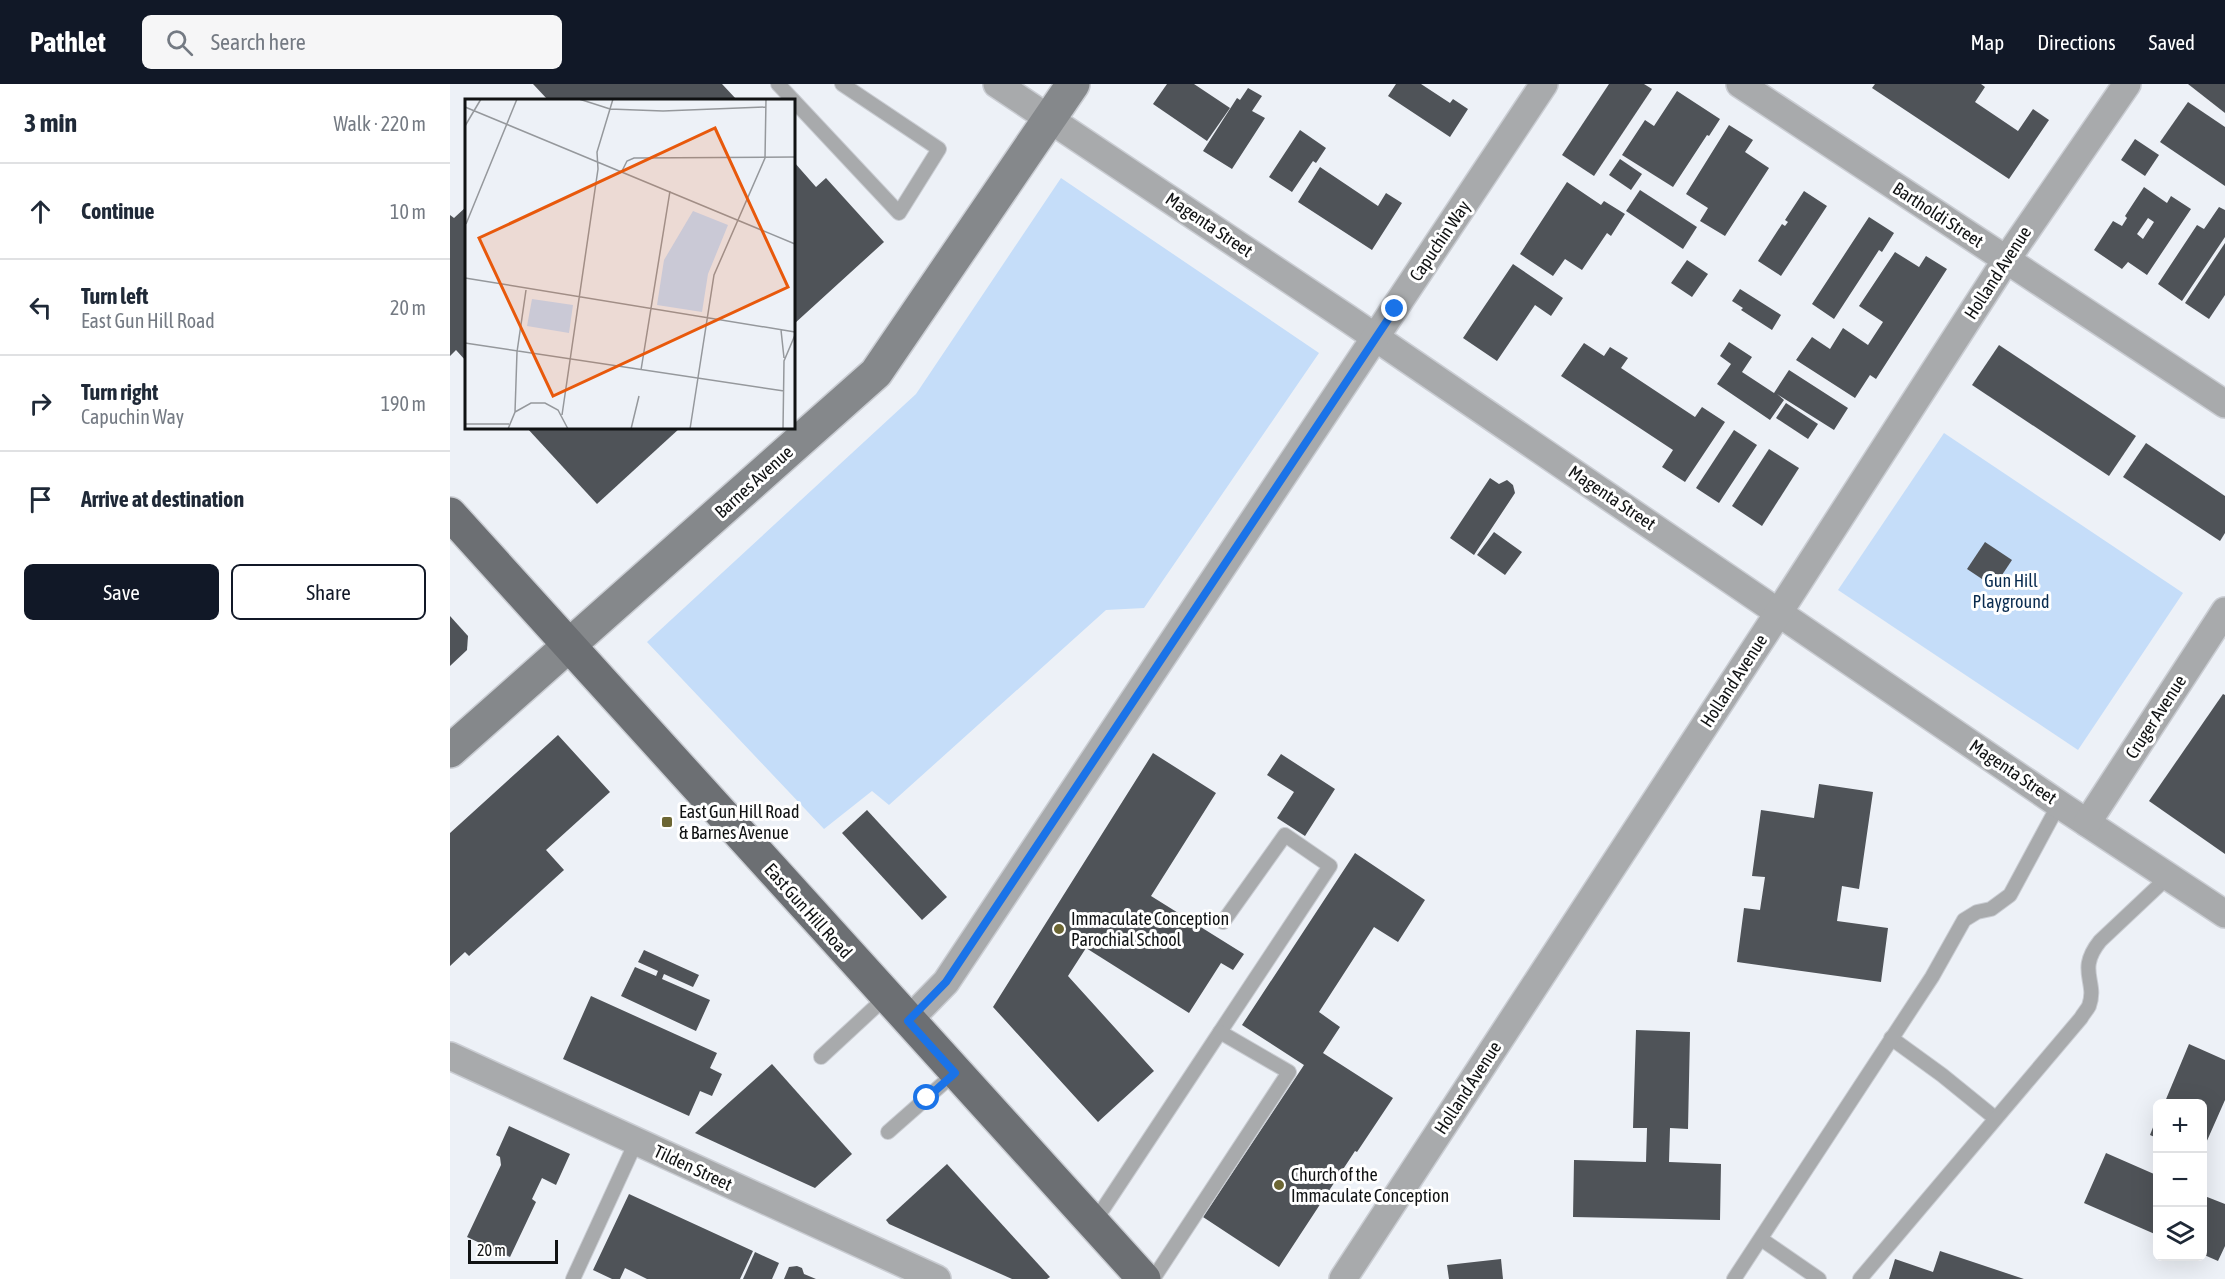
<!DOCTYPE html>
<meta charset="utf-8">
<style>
:root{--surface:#fff;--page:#f6f6f7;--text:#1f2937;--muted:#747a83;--line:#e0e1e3;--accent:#111827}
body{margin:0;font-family:"Asap Condensed",sans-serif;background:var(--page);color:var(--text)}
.controls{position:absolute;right:18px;bottom:18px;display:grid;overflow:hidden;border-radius:9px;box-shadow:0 6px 24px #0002}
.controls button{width:54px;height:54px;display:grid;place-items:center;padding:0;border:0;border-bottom:2px solid var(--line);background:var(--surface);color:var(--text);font:30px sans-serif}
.scale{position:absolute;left:18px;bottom:15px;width:90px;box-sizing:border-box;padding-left:6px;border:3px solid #101213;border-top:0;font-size:16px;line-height:21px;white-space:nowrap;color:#101213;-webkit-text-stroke:4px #fff;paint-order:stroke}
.stop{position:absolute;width:18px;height:18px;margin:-14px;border:4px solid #1a73e8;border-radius:50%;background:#fff}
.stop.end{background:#1a73e8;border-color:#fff;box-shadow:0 2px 6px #0008}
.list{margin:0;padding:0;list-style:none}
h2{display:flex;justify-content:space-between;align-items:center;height:78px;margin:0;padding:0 24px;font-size:26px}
h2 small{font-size:20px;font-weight:400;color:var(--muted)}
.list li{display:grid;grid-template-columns:39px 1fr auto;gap:18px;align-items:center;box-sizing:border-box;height:96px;padding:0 24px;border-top:2px solid var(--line)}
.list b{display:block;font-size:22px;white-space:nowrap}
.list p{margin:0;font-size:20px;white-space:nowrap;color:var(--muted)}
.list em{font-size:20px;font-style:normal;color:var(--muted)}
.actions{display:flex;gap:12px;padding:18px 24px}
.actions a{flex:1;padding:14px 0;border:2px solid var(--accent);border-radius:9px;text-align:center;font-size:21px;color:var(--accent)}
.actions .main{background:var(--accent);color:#fff}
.icon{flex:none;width:33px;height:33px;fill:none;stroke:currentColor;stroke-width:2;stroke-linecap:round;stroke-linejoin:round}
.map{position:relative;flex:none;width:1775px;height:1195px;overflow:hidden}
header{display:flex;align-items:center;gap:36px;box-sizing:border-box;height:84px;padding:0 30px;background:var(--accent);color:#fff}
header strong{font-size:28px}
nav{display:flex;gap:33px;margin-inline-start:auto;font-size:21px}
.search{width:420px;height:54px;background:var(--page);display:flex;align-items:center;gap:15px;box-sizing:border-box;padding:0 21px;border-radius:9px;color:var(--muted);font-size:22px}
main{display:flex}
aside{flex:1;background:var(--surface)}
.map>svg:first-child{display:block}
.green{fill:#c5ddf9}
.building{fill:#4f5358;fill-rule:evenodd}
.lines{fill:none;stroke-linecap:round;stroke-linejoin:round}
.lane-casing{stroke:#cacdd3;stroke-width:16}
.street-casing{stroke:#cacdd3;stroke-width:30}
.secondary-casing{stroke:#cacdd3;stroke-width:36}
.primary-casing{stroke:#cacdd3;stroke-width:36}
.lane{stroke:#a8aaac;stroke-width:14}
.street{stroke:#a8aaac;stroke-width:27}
.secondary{stroke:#85888b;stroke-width:33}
.primary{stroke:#6c6f73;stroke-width:33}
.route{stroke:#1a73e8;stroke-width:8}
.poi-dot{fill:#6c6633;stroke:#fff;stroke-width:2}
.labels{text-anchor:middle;stroke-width:6;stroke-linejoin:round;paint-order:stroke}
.street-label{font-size:18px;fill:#101213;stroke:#fff}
.park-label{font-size:18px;fill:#092b4f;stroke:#fff}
.poi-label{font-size:18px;fill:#101213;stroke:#fff;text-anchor:start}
.inset-road{fill:none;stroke:#95989c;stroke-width:1.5}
.view{fill:#e8590c;fill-opacity:0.15;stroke:#e8590c;stroke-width:3}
.inset-edge{fill:none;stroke:#101213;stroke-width:3}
</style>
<header>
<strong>Pathlet</strong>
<div class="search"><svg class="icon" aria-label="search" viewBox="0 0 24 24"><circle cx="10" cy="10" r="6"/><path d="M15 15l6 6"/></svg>Search here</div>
<nav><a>Map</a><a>Directions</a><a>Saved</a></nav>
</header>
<main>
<aside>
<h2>3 min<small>Walk · 220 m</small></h2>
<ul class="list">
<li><svg class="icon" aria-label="ahead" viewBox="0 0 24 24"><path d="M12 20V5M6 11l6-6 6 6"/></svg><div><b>Continue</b></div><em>10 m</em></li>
<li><svg class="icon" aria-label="left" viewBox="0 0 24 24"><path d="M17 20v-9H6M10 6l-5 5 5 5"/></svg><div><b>Turn left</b><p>East Gun Hill Road</p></div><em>20 m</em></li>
<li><svg class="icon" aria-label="right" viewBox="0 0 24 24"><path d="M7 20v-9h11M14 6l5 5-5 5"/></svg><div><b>Turn right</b><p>Capuchin Way</p></div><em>190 m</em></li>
<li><svg class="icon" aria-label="arrive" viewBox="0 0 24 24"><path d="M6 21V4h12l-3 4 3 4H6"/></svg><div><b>Arrive at destination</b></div></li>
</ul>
<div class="actions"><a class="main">Save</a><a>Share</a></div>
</aside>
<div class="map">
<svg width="1775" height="1195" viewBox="0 0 1775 1195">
<rect width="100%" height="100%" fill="#edf1f7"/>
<g class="green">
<path d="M611 94 869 269 694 524 656 526 439 721 422 707 374 745 197 558 466 310Z"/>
<path d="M1494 349 1733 509 1628 666 1388 506Z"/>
</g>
<g class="building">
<path d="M83 0H272L287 16H98Z"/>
<path d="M717 0H744L780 24 757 57 703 20Z"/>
<path d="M946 0H971L1000 19 1003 15 1018 25 1000 53 938 12Z"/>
<path d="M1159 0H1194L1202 5 1144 92 1112 71Z"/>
<path d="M1425 0H1531L1535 3 1525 18 1568 47 1583 25 1599 36 1559 95 1422 4Z"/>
<path d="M1738 0H1775V29Z"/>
<path d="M798 4 812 12 802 27 815 34 782 85 753 67 787 14 790 16Z"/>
<path d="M1227 7 1270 35 1259 52 1257 51 1223 103 1172 71 1195 36 1204 42Z"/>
<path d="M1738 18 1775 43V102L1710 58Z"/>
<path d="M1279 41 1303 56 1295 68 1319 84 1275 152 1250 137 1258 124 1236 110Z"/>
<path d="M850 46 876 64 866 79 863 77 842 108 819 93Z"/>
<path d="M1685 55 1709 71 1695 92 1671 76Z"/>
<path d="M1170 75 1192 90 1181 106 1159 91Z"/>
<path d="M344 78 366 103 376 94 434 158 344 240Z"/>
<path d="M870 83 928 122 936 109 952 119 922 166 848 118Z"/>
<path d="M1117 98 1151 121 1154 117 1175 130 1161 152 1157 149 1132 186 1115 175 1103 192 1070 170Z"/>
<path d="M1694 103 1717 119 1721 112 1741 125 1697 191 1678 178 1672 185 1644 166 1663 137 1672 142 1677 134 1675 132ZM1698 134 1704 138 1693 155 1687 150Z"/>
<path d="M1190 106 1247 143 1233 165 1176 127Z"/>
<path d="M1354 107 1377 122 1331 192 1308 177 1332 140 1335 142 1338 138 1335 136Z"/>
<path d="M16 123V277L6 266 0 272V131L4 134Z"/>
<path d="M1769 123 1775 126V153L1732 217 1708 200 1747 141 1754 145Z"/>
<path d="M1419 133 1444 149 1432 168 1429 166 1384 235 1362 220Z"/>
<path d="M1775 159V211L1759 235 1735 219Z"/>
<path d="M1445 168 1469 183 1476 172 1497 185 1426 295 1420 291 1405 314 1346 276 1362 253 1380 265 1393 244 1418 261 1433 238 1409 222Z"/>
<path d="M1237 176 1258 190 1242 213 1221 199Z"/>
<path d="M1063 180 1113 214 1101 232 1085 221 1047 277 1013 254Z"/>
<path d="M1290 205 1331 231 1322 246 1291 226 1293 224 1282 217Z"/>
<path d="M1279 258 1302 273 1292 288 1324 309 1339 286 1398 324 1384 346 1327 310 1334 316 1320 336 1267 300 1281 280 1270 272Z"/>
<path d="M1134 259 1154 272 1160 263 1178 274 1171 284 1245 333 1252 323 1275 338 1235 398 1212 383 1223 366 1111 292Z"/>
<path d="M1549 261 1686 352 1659 392 1522 301Z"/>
<path d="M1336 319 1368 340 1358 355 1326 334Z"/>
<path d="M77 344H230L147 420Z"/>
<path d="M1284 346 1307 361 1269 419 1246 404Z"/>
<path d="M1696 359 1775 412V449L1770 457 1673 393Z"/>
<path d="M1319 365 1349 384 1312 442 1282 422Z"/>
<path d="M1040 394 1049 400 1057 396 1063 401 1065 409 1024 471 1000 454Z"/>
<path d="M1044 448 1072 468 1055 491 1027 471Z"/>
<path d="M1535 458 1562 476 1544 503 1517 485Z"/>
<path d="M0 532 18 552 17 566 0 582Z"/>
<path d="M1773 610 1775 611V770L1699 717Z"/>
<path d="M108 651 160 708 96 766 114 786 19 872 15 868 0 882V749Z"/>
<path d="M703 669 766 709 701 812 794 870 783 886 771 879 739 929 636 864 618 892 704 987 648 1038 543 923Z"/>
<path d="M831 670 885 705 855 752 827 734 844 708 817 691Z"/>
<path d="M1369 700 1423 708 1409 805 1392 802 1387 837 1438 844 1431 898 1287 878 1294 824 1310 826 1315 793 1302 792 1311 726 1364 734Z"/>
<path d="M417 726 497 813 472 836 392 749Z"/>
<path d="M905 769 975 816 948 858 924 843 869 928 890 943 873 969 943 1014 907 1068 905 1067 829 1183 753 1133 854 981 792 941Z"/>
<path d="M194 866 249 891 243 903 214 890 212 895 260 916 246 947 171 912 185 883 206 892 208 887 188 878Z"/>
<path d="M141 912 267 969 260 984 272 990 262 1012 250 1007 239 1032 113 975Z"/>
<path d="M1186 946 1240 948 1238 1045 1220 1044 1219 1078 1271 1080 1270 1136 1123 1133 1124 1076 1196 1078 1197 1044H1183Z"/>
<path d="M1739 960 1775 976V1016L1752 1068V1020H1714Z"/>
<path d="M322 980 402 1070 365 1104 245 1049Z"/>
<path d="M1707 1033V1054L1700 1051Z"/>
<path d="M59 1042 120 1070 106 1101 92 1094 82 1115 86 1118 60 1173 17 1153 51 1081 50 1073 46 1071Z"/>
<path d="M1656 1069 1704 1090 1707 1081V1151L1634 1119Z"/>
<path d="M497 1080 600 1193 597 1195H562L439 1140 436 1136Z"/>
<path d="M179 1110 303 1167 290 1195H197L175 1184 170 1195H162L143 1186Z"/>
<path d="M1752 1111 1775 1120V1162L1768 1177 1752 1170Z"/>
<path d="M1490 1167 1574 1195H1439L1445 1175 1483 1188Z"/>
<path d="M305 1168 329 1179 322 1195H293Z"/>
<path d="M1051 1175 1053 1195H999L997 1181Z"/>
<path d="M347 1182 352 1184 354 1190 366 1195H334L339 1183Z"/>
</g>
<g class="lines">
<g class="lane-casing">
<g id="lane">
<path d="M328 0 343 16"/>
<path d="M344 17 449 129 489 65 392 0"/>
<path d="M770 948 880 782 835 751 773 838"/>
<path d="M1441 954 1492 991 1545 1034"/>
<path d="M371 973 436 913"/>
<path d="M438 1048 505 989"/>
<path d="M643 1140 770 948 839 988 703 1195"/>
<path d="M1311 1155 1369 1195"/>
<path d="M123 1195 186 1058"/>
<path d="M1284 1195 1482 893 1514 836 1527 828 1541 825 1560 811 1609 720"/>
<path d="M1410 1195 1631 934C1633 930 1637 926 1639 922 1648 897 1626 887 1650 857L1719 792"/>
</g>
</g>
<g class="street-casing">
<g id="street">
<path d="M547 0 897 234 1616 725 1775 830"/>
<path d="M1290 0 1775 320"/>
<path d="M1637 739 1775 527"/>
<path d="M458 937 496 898 1094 0"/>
<path d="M0 972 487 1195"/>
<path d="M893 1195 1329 528 1556 176 1677 0"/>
</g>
</g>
<g class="secondary-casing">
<path id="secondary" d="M0 667 426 289 623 0"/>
</g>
<g class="primary-casing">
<path id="primary" d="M0 430 694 1195"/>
</g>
<use href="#lane" class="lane"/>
<use href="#street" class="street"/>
<use href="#secondary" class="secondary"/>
<use href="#primary" class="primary"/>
</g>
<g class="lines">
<path class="route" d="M477 1014 505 989 458 937 496 898 945 225"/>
</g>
<g class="poi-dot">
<rect x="211" y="732" width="12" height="12" rx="3"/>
<circle cx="609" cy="845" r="6"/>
<circle cx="829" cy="1101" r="6"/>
</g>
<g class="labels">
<g class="street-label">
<text transform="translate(1488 131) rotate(33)" y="6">Bartholdi Street</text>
<text transform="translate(759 141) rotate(34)" y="6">Magenta Street</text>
<text transform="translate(990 157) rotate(-56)" y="6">Capuchin Way</text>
<text transform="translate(1548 189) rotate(-57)" y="6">Holland Avenue</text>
<text transform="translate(304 398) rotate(-42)" y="6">Barnes Avenue</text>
<text transform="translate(1162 414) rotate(34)" y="6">Magenta Street</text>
<text transform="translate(1284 597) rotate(-57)" y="6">Holland Avenue</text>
<text transform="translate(1706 633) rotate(-57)" y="6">Cruger Avenue</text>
<text transform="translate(1563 688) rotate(34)" y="6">Magenta Street</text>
<text transform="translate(358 827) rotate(48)" y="6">East Gun Hill Road</text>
<text transform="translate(1018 1004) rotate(-57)" y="6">Holland Avenue</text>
<text transform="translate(243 1084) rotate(25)" y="6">Tilden Street</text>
</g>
<g class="park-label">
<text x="1561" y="503">Gun Hill<tspan x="1561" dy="21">Playground</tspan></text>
</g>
<g class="poi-label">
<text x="229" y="734">East Gun Hill Road<tspan x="229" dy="21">&amp; Barnes Avenue</tspan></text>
<text x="621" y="841">Immaculate Conception<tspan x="621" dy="21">Parochial School</tspan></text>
<text x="841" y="1097">Church of the<tspan x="841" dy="21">Immaculate Conception</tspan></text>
</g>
</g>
<g transform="translate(15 15)">
<rect width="330" height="330" fill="#edf1f7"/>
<path d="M228 112 263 126 243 175 237 213 192 206 199 161ZM67 200 108 206 104 234 62 227Z" fill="#c5ddf9"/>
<path class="inset-road" d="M114 0 145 10 198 12 301 8M0 8 330 145M0 27 16 0M0 63V165M157 72 162 62 169 59 330 58M1 125 52 0M0 179 330 233M316 231 319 259M0 244 319 292M176 271 205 92M50 313 66 304H80L93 311 103 330M97 316 133 70 132 53 148 0M0 325H44M43 330 50 313 52 253 61 191M166 330 174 297M225 330 249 176 300 59 301 0M318 330 319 262 330 236"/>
<path class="view" d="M250 29 323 188 88 297 14 139Z"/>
<rect width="330" height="330" class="inset-edge"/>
</g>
</svg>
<div class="controls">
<button>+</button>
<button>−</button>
<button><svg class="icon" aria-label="layers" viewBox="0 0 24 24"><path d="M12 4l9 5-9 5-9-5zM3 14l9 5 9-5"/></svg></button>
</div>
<div class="scale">20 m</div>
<div class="stop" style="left:477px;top:1014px"></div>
<div class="stop end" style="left:945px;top:225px"></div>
</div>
</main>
